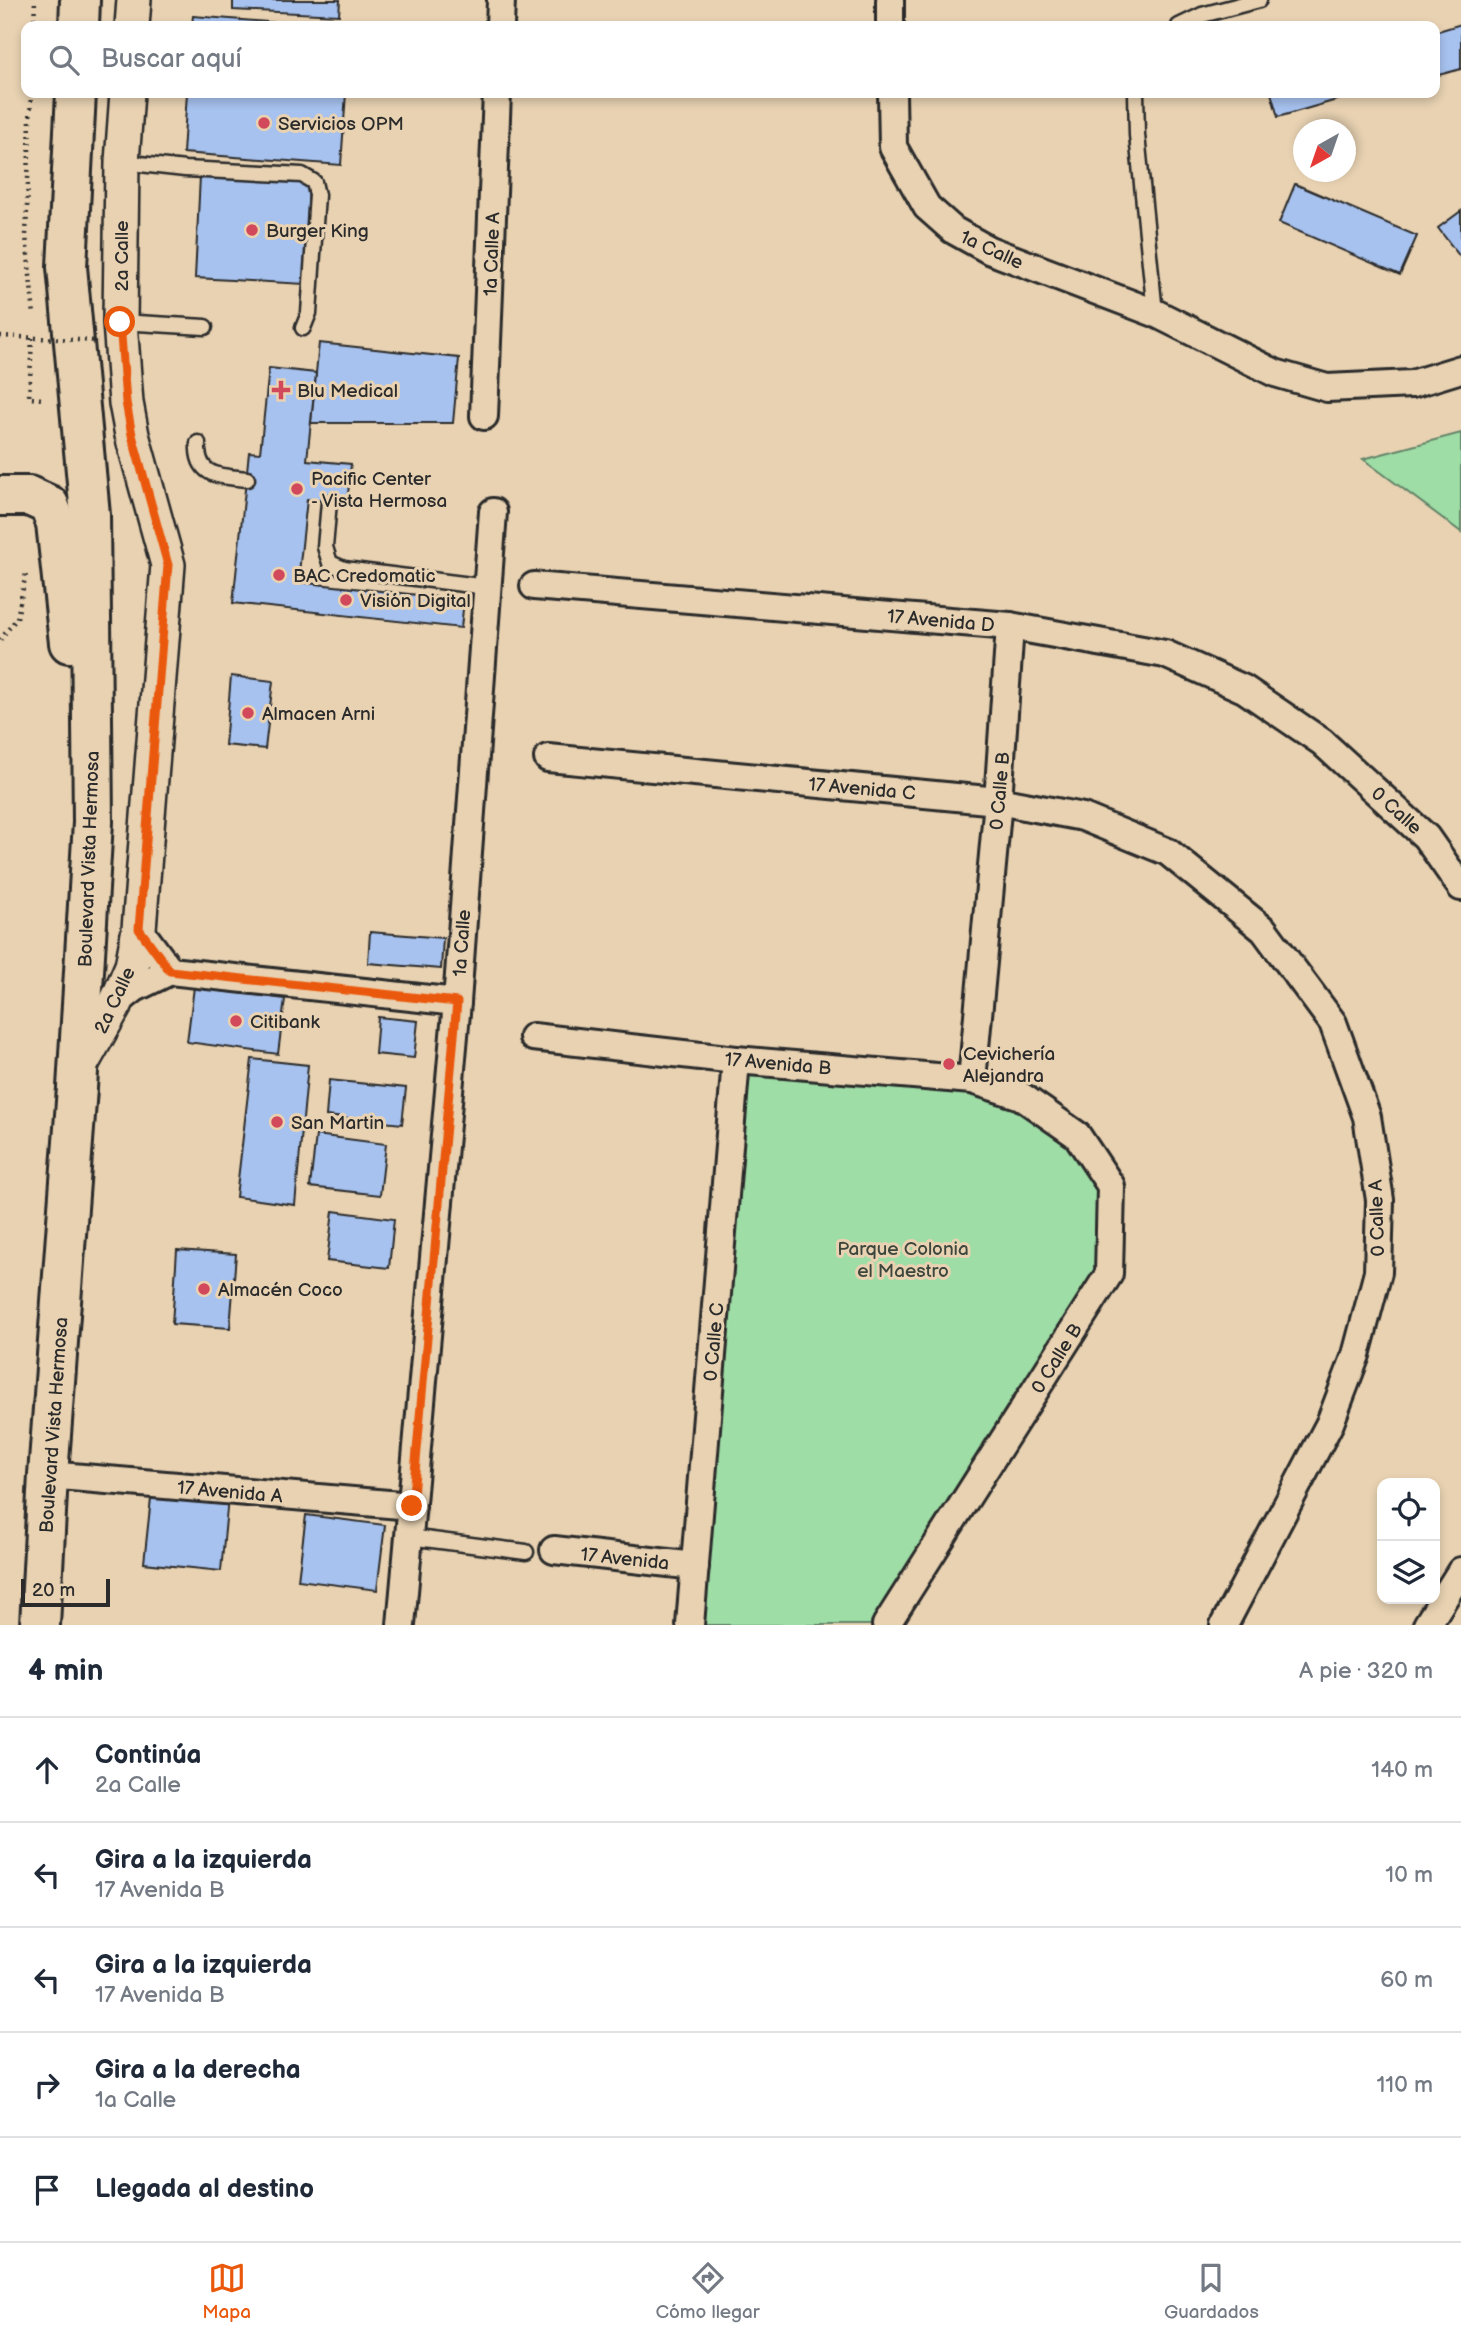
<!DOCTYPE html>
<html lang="es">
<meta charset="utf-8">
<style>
:root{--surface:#fff;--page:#f6f6f7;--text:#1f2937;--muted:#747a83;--line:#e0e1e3;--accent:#ea580c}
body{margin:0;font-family:"Balsamiq Sans",sans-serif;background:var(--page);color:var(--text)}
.controls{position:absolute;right:21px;bottom:21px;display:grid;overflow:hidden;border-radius:14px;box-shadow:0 4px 10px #0003}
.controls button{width:63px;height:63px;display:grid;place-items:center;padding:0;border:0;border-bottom:2px solid var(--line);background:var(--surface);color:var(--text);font:35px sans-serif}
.compass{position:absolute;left:1293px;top:119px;width:63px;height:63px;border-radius:50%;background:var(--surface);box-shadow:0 4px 10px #0003;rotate:220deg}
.scale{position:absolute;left:21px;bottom:18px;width:89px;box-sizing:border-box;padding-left:7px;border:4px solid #2b2b2b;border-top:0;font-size:19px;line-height:24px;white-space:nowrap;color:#2b2b2b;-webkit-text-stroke:5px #e8d2b2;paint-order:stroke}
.stop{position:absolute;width:21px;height:21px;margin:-16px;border:5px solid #ea580c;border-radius:50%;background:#fff}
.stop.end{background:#ea580c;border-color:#fff;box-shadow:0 2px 7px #0008}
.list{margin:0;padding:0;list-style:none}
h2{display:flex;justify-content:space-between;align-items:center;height:91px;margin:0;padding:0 28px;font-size:30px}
h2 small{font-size:23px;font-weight:400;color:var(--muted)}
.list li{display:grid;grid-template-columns:46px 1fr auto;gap:21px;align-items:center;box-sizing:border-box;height:105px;padding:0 28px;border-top:2px solid var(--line)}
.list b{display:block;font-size:26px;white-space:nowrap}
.list p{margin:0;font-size:23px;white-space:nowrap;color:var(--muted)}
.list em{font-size:23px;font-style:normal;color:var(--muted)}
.icon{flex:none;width:38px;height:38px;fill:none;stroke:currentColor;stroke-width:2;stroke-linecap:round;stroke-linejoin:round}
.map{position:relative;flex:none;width:1461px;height:1625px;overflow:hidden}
.search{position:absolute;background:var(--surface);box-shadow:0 4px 10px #0003;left:21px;right:21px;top:21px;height:77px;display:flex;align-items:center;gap:18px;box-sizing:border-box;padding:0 24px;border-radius:14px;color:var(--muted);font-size:26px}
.sheet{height:616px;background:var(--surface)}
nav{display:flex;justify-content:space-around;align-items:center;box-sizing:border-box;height:98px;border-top:2px solid var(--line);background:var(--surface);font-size:19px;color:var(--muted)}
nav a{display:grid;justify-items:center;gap:4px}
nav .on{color:var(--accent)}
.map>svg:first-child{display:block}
.green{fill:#9edda6;stroke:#648468;stroke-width:2}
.building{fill:#a7c2ef;stroke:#2b2b2b;stroke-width:2}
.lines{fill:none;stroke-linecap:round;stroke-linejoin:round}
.service-casing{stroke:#2b2b2b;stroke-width:19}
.minor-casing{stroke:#2b2b2b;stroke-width:32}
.tertiary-casing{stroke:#2b2b2b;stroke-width:38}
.primary-casing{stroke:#2b2b2b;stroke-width:44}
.path{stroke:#2b2b2b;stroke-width:4.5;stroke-dasharray:2 5;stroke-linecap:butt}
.service{stroke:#e8d2b2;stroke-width:14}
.minor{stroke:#e8d2b2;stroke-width:26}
.tertiary{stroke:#e8d2b2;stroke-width:33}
.primary{stroke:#e8d2b2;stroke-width:38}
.path-bridge{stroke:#2b2b2b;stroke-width:4.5;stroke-dasharray:2 5;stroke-linecap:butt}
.route{stroke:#ea580c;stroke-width:9}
.poi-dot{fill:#d1495b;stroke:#e8d2b2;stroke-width:2.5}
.labels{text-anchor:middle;stroke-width:6;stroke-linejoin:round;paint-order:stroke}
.poi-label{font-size:19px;fill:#2b2b2b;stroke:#e8d2b2;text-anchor:start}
.street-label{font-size:19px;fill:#2b2b2b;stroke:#e8d2b2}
.park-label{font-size:19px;fill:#3c463d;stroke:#e8d2b2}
</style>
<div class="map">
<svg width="1461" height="1625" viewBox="0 0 1461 1625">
<rect width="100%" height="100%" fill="#e8d2b2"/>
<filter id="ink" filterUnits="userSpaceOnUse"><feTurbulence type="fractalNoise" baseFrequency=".0143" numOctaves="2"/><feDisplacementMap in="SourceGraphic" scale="14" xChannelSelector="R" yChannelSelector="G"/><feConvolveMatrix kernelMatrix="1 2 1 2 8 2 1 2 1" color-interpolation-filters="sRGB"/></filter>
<g filter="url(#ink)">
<g class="green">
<path d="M1461 433V532L1363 459Z"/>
<path d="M740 1065 970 1085 1019 1101 1074 1138 1106 1187V1274L877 1625H698Z"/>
</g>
<g class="building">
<path d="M233 0H340L339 15 233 10Z"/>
<path d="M193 16 317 26H192Z"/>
<path d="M1461 24V69L1435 76V32Z"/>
<path d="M187 93H346L341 165 183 153Z"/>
<path d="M1271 93H1361L1278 117Z"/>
<path d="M200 176 309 181 305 284 195 278Z"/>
<path d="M1295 184 1417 236 1400 275 1279 223Z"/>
<path d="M1461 211V258L1438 228Z"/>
<path d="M319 343 459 358 453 423H311Z"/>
<path d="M269 368 316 373 307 460 351 464 347 504 307 499 298 582 464 600 461 628 233 603 249 452 260 453Z"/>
<path d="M231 676 273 681 265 749 225 745Z"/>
<path d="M370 932 443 938 441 969 368 963Z"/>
<path d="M194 987 285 999 278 1054 187 1042Z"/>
<path d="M378 1017 418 1021 414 1058 375 1054Z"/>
<path d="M252 1059 308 1065 295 1205 236 1197Z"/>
<path d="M329 1080 406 1088 402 1124 326 1116Z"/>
<path d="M316 1135 386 1144 380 1195 310 1187Z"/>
<path d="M333 1211 394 1219 389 1268 327 1261Z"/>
<path d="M177 1250 236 1254 230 1328 172 1324Z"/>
<path d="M152 1489 228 1498 221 1571 144 1563Z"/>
<path d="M306 1515 385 1525 377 1590 298 1580Z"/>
</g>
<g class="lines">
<g class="service-casing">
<g id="service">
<path d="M1179 26 1202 15 1259 0"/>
<path d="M1136 93 1137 135 1155 313"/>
<path d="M122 162 185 169 302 175 314 182 317 195 309 313 303 328"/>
<path d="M120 322 205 327"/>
<path d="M198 443C196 477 219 476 247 479"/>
<path d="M329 502 325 547 330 563 344 569 487 587"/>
<path d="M409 1537 526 1552"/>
</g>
</g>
<g class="minor-casing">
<g id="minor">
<path d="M500 26 501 0"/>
<path d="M890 26V0"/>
<path d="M892 93 893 147 927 207 953 230 989 250 1155 313 1275 373 1327 388 1412 384 1461 369"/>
<path d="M484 416 497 93"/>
<path d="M534 586 1010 626 1165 654 1244 689 1322 742 1426 837 1461 887"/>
<path d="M548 758 998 801 1083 817 1168 852 1264 930 1333 1023 1367 1117 1380 1200 1378 1272 1356 1355 1330 1423 1224 1625"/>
<path d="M139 929 170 971"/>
<path d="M116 1003 135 988 170 971 457 1002"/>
<path d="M533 1037 736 1060 972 1080 1021 1096 1077 1135 1111 1186 1109 1274 886 1625"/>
<path d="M972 1080 998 801 1010 626"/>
<path d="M48 1475 412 1506"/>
<path d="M554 1550 695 1566"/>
<path d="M401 1625 457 1002 493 512"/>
<path d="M690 1625 736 1060"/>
<path d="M1427 1625 1461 1571"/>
</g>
</g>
<g class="tertiary-casing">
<g id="tertiary">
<path d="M132 26 134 0"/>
<path d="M78 1070 116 1003 132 966 139 929 168 565 132 435 126 403 120 322 122 162 127 93"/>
</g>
</g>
<g class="primary-casing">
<g id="primary">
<path d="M79 26 80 0"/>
<path d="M0 496H29L49 505 56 523 69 643"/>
<path d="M40 1625 48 1475 77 1088 93 822 90 515 67 267 76 93"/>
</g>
</g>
<g class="path">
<path d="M34 26 35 0"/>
<path d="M31 93 26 236 34 315"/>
<path d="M32 338 29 398 43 399"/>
<path d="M0 640 17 618 26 573"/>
</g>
<use href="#service" class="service"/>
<use href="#minor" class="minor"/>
<use href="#tertiary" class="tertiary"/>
<use href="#primary" class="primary"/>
<path class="path-bridge" d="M0 336 98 341"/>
</g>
</g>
<g class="lines" filter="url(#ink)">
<path class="route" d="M120 322 126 402 132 435 168 565 139 929 170 971 457 1002 412 1506"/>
</g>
<g class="poi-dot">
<circle cx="264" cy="123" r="7"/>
<circle cx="252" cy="230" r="7"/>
<path d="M277.5 379.5h7v7h7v7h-7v7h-7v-7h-7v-7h7z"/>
<circle cx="297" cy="489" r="7"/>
<circle cx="279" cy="575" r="7"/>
<circle cx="346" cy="600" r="7"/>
<circle cx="248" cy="713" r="7"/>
<circle cx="236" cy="1021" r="7"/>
<circle cx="949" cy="1064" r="7"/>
<circle cx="277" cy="1122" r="7"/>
<circle cx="204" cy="1289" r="7"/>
</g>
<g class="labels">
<g class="poi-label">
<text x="278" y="130">Servicios OPM</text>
<text x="266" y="237">Burger King</text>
<text x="297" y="397">Blu Medical</text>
<text x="311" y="485">Pacific Center<tspan x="311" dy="22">- Vista Hermosa</tspan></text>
<text x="293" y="582">BAC Credomatic</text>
<text x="360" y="607">Visión Digital</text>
<text x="262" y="720">Almacen Arni</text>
<text x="250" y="1028">Citibank</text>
<text x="963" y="1060">Cevichería<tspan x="963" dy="22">Alejandra</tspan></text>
<text x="291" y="1129">San Martin</text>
<text x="218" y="1296">Almacén Coco</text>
</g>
<g class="street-label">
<text transform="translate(992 249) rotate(25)" y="7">1a Calle</text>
<text transform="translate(491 254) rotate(-88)" y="7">1a Calle A</text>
<text transform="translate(121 256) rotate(-90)" y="7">2a Calle</text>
<text transform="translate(941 620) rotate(5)" y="7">17 Avenida D</text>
<text transform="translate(862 788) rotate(5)" y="7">17 Avenida C</text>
<text transform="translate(999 791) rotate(-85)" y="7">0 Calle B</text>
<text transform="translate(1397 810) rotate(42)" y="7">0 Calle</text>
<text transform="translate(88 859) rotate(-88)" y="7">Boulevard Vista Hermosa</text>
<text transform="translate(461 943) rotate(-86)" y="7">1a Calle</text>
<text transform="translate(114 1000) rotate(-65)" y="7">2a Calle</text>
<text transform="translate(778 1063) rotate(5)" y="7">17 Avenida B</text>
<text transform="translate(1376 1218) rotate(-92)" y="7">0 Calle A</text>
<text transform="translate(713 1342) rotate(-85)" y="7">0 Calle C</text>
<text transform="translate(1056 1358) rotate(-58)" y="7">0 Calle B</text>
<text transform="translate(53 1425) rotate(-86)" y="7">Boulevard Vista Hermosa</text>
<text transform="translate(230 1491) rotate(5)" y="7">17 Avenida A</text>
<text transform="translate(625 1558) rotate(6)" y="7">17 Avenida</text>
</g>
<g class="park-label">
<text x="903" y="1255">Parque Colonia<tspan x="903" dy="22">el Maestro</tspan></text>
</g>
</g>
</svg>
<div class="controls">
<button><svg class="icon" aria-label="locate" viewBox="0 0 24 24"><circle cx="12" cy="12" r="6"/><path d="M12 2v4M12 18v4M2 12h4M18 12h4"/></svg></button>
<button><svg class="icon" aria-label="layers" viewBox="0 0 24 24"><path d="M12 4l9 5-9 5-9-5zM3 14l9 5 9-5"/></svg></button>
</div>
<svg class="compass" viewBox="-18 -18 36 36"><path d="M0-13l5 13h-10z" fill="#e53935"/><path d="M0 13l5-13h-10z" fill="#747a83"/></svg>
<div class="scale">20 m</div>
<div class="stop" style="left:120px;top:322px"></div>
<div class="stop end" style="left:412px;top:1506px"></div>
<div class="search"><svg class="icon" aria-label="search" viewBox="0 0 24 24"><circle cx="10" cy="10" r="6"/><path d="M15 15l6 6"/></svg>Buscar aquí</div>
</div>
<section class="sheet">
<h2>4 min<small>A pie · 320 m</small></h2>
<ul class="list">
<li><svg class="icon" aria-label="ahead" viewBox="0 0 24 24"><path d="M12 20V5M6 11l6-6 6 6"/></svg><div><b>Continúa</b><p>2a Calle</p></div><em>140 m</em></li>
<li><svg class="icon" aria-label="left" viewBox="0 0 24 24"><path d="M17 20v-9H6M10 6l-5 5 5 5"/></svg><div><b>Gira a la izquierda</b><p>17 Avenida B</p></div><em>10 m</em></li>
<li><svg class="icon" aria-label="left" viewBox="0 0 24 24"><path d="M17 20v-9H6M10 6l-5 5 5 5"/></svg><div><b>Gira a la izquierda</b><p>17 Avenida B</p></div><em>60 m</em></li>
<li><svg class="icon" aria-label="right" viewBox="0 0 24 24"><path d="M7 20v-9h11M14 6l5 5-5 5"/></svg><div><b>Gira a la derecha</b><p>1a Calle</p></div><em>110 m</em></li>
<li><svg class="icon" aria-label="arrive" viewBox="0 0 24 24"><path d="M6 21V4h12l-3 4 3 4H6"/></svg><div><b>Llegada al destino</b></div></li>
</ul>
</section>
<nav>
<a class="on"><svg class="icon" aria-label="map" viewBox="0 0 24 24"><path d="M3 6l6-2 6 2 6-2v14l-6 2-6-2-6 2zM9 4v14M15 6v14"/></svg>Mapa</a>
<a><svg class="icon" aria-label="directions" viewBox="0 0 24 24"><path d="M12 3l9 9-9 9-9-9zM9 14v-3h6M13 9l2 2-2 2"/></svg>Cómo llegar</a>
<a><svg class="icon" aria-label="saved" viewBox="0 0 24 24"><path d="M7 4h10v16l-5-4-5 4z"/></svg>Guardados</a>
</nav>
